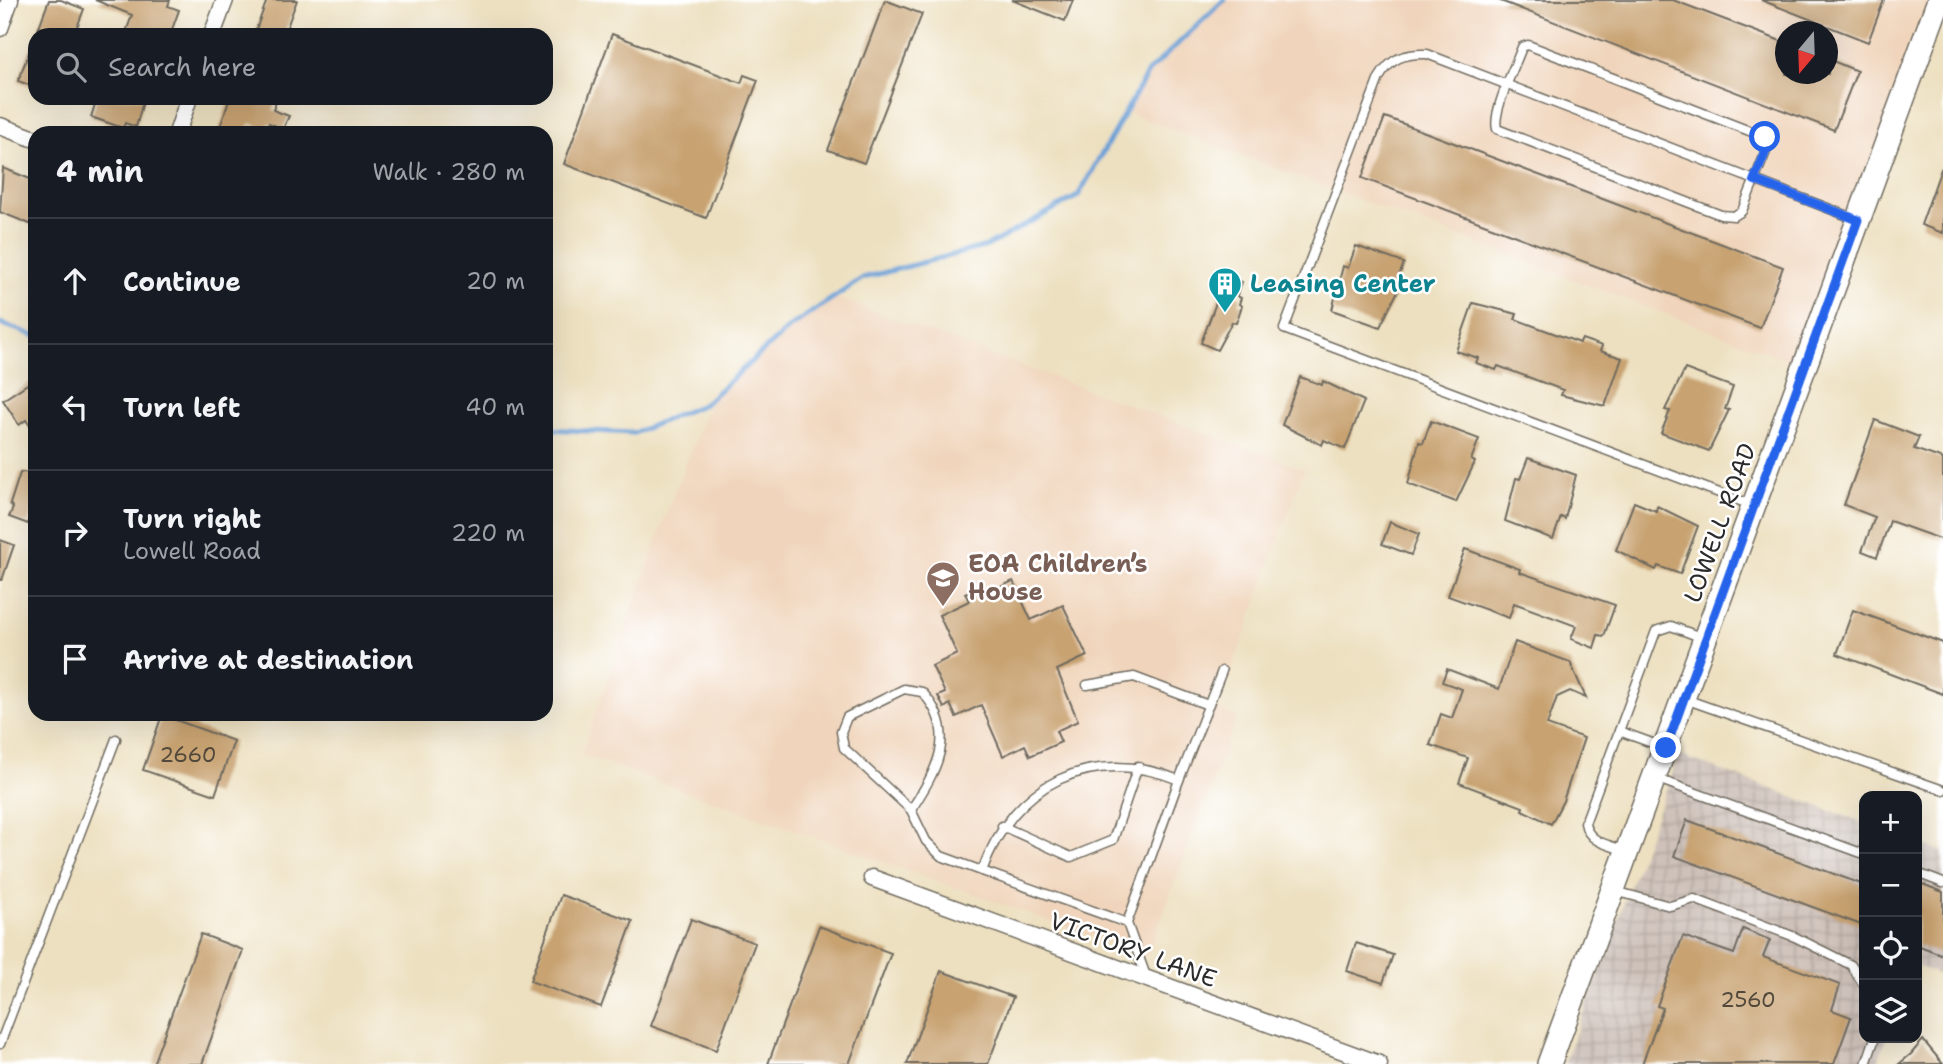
<!DOCTYPE html>
<meta charset="utf-8">
<style>
:root{--surface:#171b24;--page:#242831;--text:#f1f3f6;--muted:#9ea1a6;--line:#363941}
body{margin:0;font-family:"Shantell Sans",sans-serif;background:var(--page);color:var(--text)}
.controls{position:absolute;right:21px;bottom:21px;display:grid;overflow:hidden;border-radius:14px;box-shadow:0 7px 28px #0002}
.controls button{width:63px;height:63px;display:grid;place-items:center;padding:0;border:0;border-bottom:2px solid var(--line);background:var(--surface);color:var(--text);font:35px sans-serif}
.compass{position:absolute;left:1775px;top:21px;width:63px;height:63px;border-radius:50%;background:var(--surface);box-shadow:0 7px 28px #0002;rotate:199deg}
.stop{position:absolute;width:21px;height:21px;margin:-16px;border:5px solid #2563eb;border-radius:50%;background:#fff}
.stop.end{background:#2563eb;border-color:#fff;box-shadow:0 2px 7px #0008}
.list{margin:0;padding:0;list-style:none}
h2{display:flex;justify-content:space-between;align-items:center;height:91px;margin:0;padding:0 28px;font-size:30px}
h2 small{font-size:23px;font-weight:400;color:var(--muted)}
.list li{display:grid;grid-template-columns:46px 1fr auto;gap:21px;align-items:center;box-sizing:border-box;height:126px;padding:0 28px;border-top:2px solid var(--line)}
.list b{display:block;font-size:26px;white-space:nowrap}
.list p{margin:0;font-size:23px;white-space:nowrap;color:var(--muted)}
.list em{font-size:23px;font-style:normal;color:var(--muted)}
.icon{flex:none;width:38px;height:38px;fill:none;stroke:currentColor;stroke-width:2;stroke-linecap:round;stroke-linejoin:round}
.map{position:relative;flex:none;width:1943px;height:1064px;overflow:hidden}
.search{position:absolute;background:var(--surface);box-shadow:0 7px 28px #0002;left:28px;top:28px;width:525px;height:77px;display:flex;align-items:center;gap:18px;box-sizing:border-box;padding:0 24px;border-radius:21px;color:var(--muted);font-size:26px}
.panel{position:absolute;background:var(--surface);box-shadow:0 7px 28px #0002;left:28px;top:126px;width:525px;height:595px;border-radius:21px}
.map>svg:first-child{display:block}
.built{fill:#f0d5bc;fill-rule:evenodd}
.industrial{fill:url(#industrial-grid)}
.lines{fill:none;stroke-linecap:round;stroke-linejoin:round}
.stream{stroke:#699fd6;stroke-width:5}
.building{fill:#c8a271}
.lane-casing{stroke:#6f6a5f;stroke-width:11}
.street-casing{stroke:#6f6a5f;stroke-width:19}
.secondary-casing{stroke:#6f6a5f;stroke-width:26}
.lane{stroke:#fff;stroke-width:8}
.street{stroke:#fff;stroke-width:16}
.secondary{stroke:#fff;stroke-width:23}
.route{stroke:#2563eb;stroke-width:9}
.labels{text-anchor:middle;stroke-width:5;stroke-linejoin:round;paint-order:stroke}
.number-label{font-size:21px;fill:#52493c}
.culture-label{font-size:24px;font-weight:bold;fill:#0d838f;stroke:#fff;text-anchor:start}
.street-label{font-size:24px;fill:#2b2b2b;stroke:#fff}
.education-label{font-size:24px;font-weight:bold;fill:#785e54;stroke:#fff;text-anchor:start}
</style>
<div class="map">
<svg width="1943" height="1064" viewBox="0 0 1943 1064">
<defs>
<pattern id="industrial-grid" width="8" height="8" patternUnits="userSpaceOnUse" patternTransform="scale(1.75)"><rect width="8" height="8" fill="#cec1b9"/><path d="M0 4h8M4 0v8" fill="none" stroke="#b1a69f"/></pattern>
</defs>
<rect width="100%" height="100%" fill="#fff"/>
<filter id="ink" filterUnits="userSpaceOnUse"><feTurbulence type="fractalNoise" baseFrequency=".0143" numOctaves="2"/><feDisplacementMap in="SourceGraphic" scale="14" xChannelSelector="R" yChannelSelector="G"/><feConvolveMatrix kernelMatrix="1 2 1 2 8 2 1 2 1" color-interpolation-filters="sRGB"/></filter>
<filter id="wash" filterUnits="userSpaceOnUse"><feTurbulence type="fractalNoise" baseFrequency=".00686" numOctaves="4" result="noise"/><feDisplacementMap in="SourceGraphic" scale="28" xChannelSelector="R" yChannelSelector="G"/><feGaussianBlur stdDeviation="1.57" result="paint"/><feColorMatrix in="noise" values="0 0 0 0 0 0 0 0 0 0 0 0 0 0 0 0 0 1.4 0 .05"/><feComposite in="paint" operator="in"/></filter>
<g filter="url(#wash)">
<rect width="100%" height="100%" fill="#ede0c0"/>
<g class="built">
<path d="M1224 0H1939L1805 366 1125 112 1148 72ZM1786 32H1828V74H1786Z"/>
<path d="M834 297 1304 469 1218 709 1237 717 1147 956 581 754 669 506 712 397 791 326Z"/>
</g>
<g class="industrial">
<path d="M1679 755 1864 823V1038H1886L1877 1064H1564Z"/>
<path d="M1917 843 1943 852V976L1917 966Z"/>
</g>
<g class="lines">
<g class="stream">
<path d="M0 323 35 336"/>
<path d="M546 429 634 433 704 404 791 326 863 278 987 246 1078 196 1148 72 1224 0"/>
</g>
</g>
<g id="blocks">
<g class="building">
<path d="M49 0H61L84 9 74 35H36Z"/>
<path d="M95 0H170L168 6 179 10 170 35H125L132 15Z"/>
<path d="M267 0H297L284 35H254Z"/>
<path d="M885 0 922 14 864 163 828 150Z"/>
<path d="M1012 0H1073L1065 21Z"/>
<path d="M1498 0H1673L1786 43V74H1828V59L1857 71 1834 130Z"/>
<path d="M1761 0H1884L1868 42Z"/>
<path d="M612 34 741 83 744 75 758 80 706 218 564 164Z"/>
<path d="M33 42H35V87L18 81Z"/>
<path d="M97 98H144L136 127 125 123 123 128 91 117Z"/>
<path d="M230 98H264L276 102 273 110 289 116 283 129 269 123 266 129 250 123 247 133H218Z"/>
<path d="M1385 117 1783 267 1760 328 1362 178Z"/>
<path d="M3 168 35 181V226L0 212Z"/>
<path d="M1941 169 1943 170V233L1921 225Z"/>
<path d="M1356 246 1404 263 1395 286 1400 287 1380 327 1332 310 1343 266 1348 268Z"/>
<path d="M1226 276 1242 282 1237 296 1241 298 1239 304 1242 306 1236 323 1232 322 1217 350 1201 343Z"/>
<path d="M1473 303 1517 314 1515 319 1580 343 1582 339 1602 346 1600 351 1622 358 1605 406 1561 395 1563 390 1498 366 1496 370 1476 363 1478 358 1456 351Z"/>
<path d="M1685 369 1733 387 1725 409 1729 410 1709 451 1661 433 1670 411 1665 410Z"/>
<path d="M1300 377 1322 385 1323 381 1364 401 1345 449 1324 440 1322 445 1282 425Z"/>
<path d="M35 379V433L26 420 19 425 3 400Z"/>
<path d="M1875 420 1919 437 1914 449 1943 459V540L1890 521 1877 557 1862 551 1875 517 1844 505Z"/>
<path d="M1431 421 1479 439 1471 460 1475 462 1456 502 1408 484 1419 442 1423 443Z"/>
<path d="M1528 458 1576 475 1565 519 1561 517 1553 539 1505 521 1516 478 1520 479Z"/>
<path d="M24 472 35 476V506L28 524 9 517 13 508 10 504 20 473Z"/>
<path d="M1634 502 1656 511 1657 506 1698 526 1680 574 1658 566 1656 570 1616 550Z"/>
<path d="M1390 522 1419 534 1411 555 1382 544Z"/>
<path d="M0 540 14 545 2 580H0Z"/>
<path d="M1465 549 1520 569 1519 572 1615 605 1604 636 1598 635 1594 648 1571 639 1576 626 1514 603 1509 618 1448 596Z"/>
<path d="M1013 581 1031 620 1063 605 1087 656 1057 670 1078 721 1056 731 1061 742 1030 756 1025 745 1003 756 981 705 956 717 950 704 944 708 938 696 945 693 932 666 957 654 939 615 969 601 965 593 979 587 983 595Z"/>
<path d="M1853 610 1943 643V694L1837 654Z"/>
<path d="M1515 642 1570 662 1586 698 1570 691 1557 697 1547 725 1584 738 1563 801 1551 824 1522 810 1523 807 1459 783 1468 758 1430 745 1441 714 1452 718 1462 689 1442 682 1447 669 1499 689Z"/>
<path d="M162 715 234 741 215 795 143 770Z"/>
<path d="M1687 820 1864 885V926L1674 856Z"/>
<path d="M1917 882 1943 892V955L1917 945Z"/>
<path d="M561 895 633 921 601 1007 530 981Z"/>
<path d="M691 919 755 943 716 1050 651 1026Z"/>
<path d="M819 926 891 953 849 1064H768Z"/>
<path d="M1743 929 1770 940 1763 957 1840 985 1832 1010 1851 1017 1834 1064H1642L1663 1008 1657 1006 1683 936 1734 954Z"/>
<path d="M201 934 243 950 202 1064H153Z"/>
<path d="M1356 943 1393 955 1383 983 1347 971Z"/>
<path d="M941 971 1013 997 988 1064H907Z"/>
<path d="M1923 1040 1943 1064H1899L1911 1054Z"/>
</g>
</g>
</g>
<g filter="url(#ink)">
<use href="#blocks" fill-opacity="0" stroke="#6f6a5f" stroke-width="2"/>
<g class="lines">
<g class="lane-casing">
<g id="lane">
<path d="M1528 45 1765 137 1767 149 1742 211 1734 216 1721 215 1497 129C1492 111 1515 67 1522 47Z"/>
<path d="M1751 505 1284 329 1379 78C1391 58 1404 53 1427 54L1856 219"/>
<path d="M1087 685 1134 677 1208 705"/>
<path d="M1685 699 1943 790"/>
<path d="M1619 731 1663 747"/>
<path d="M1655 778 1864 854"/>
<path d="M1179 780 1222 671"/>
<path d="M911 810C937 770 959 732 922 692L904 689 847 717 841 732 844 748 911 810 926 841 941 856 982 871"/>
<path d="M1002 826 1071 857 1113 840 1138 766"/>
<path d="M1624 850C1608 845 1588 842 1585 823L1656 631 1671 626 1703 638"/>
<path d="M1917 873 1943 883"/>
<path d="M1615 891 1670 906 1694 899 1795 937 1851 965 1864 985"/>
<path d="M1127 923 982 871C1013 783 1092 745 1179 780L1127 923 1147 979"/>
<path d="M0 1044 116 739"/>
<path d="M1866 1064 1875 1038"/>
</g>
</g>
<g class="street-casing">
<g id="street">
<path d="M0 28 10 0"/>
<path d="M212 35 225 0"/>
<path d="M0 126 35 139"/>
<path d="M177 133 189 98"/>
<path d="M872 878 1379 1064"/>
</g>
</g>
<g class="secondary-casing">
<path id="secondary" d="M1549 1064 1939 0"/>
</g>
<use href="#lane" class="lane"/>
<use href="#street" class="street"/>
<use href="#secondary" class="secondary"/>
</g>
</g>
<g class="lines" filter="url(#ink)">
<path class="route" d="M1666 748 1858 220 1754 180 1767 149 1765 137"/>
</g>
<defs>
<g id="building-pin" transform="scale(1.75)"><path d="M0 17L-7.5 6A9.5 9.5 0 1 1 7.5 6Z" fill="#0f9aa8" stroke="#fff"/><path d="M-4-6H4V6H1V3H-1V6H-4ZM-2.5-4.3h1.7v1.8h-1.7ZM.8-4.3h1.7v1.8H.8ZM-2.5-1h1.7V.8h-1.7ZM.8-1h1.7V.8H.8Z" fill="#fff"/></g>
<g id="school-pin" transform="scale(1.75)"><path d="M0 17L-7.5 6A9.5 9.5 0 1 1 7.5 6Z" fill="#8d6e63" stroke="#fff"/><path d="M0-5L7-2L0 1L-7-2ZM-4 1L0 2.5L4 1V4Q0 6-4 4Z" fill="#fff"/></g>
</defs>
<g fill-rule="evenodd">
<use href="#building-pin" x="1225" y="284"/>
<use href="#school-pin" x="943" y="578"/>
</g>
<g class="labels">
<g class="number-label">
<text x="188" y="762">2660</text>
<text x="1748" y="1007">2560</text>
</g>
<g class="culture-label">
<text x="1250" y="292">Leasing Center</text>
</g>
<g class="street-label">
<text transform="translate(1720 523) rotate(-70)" y="8">LOWELL ROAD</text>
<text transform="translate(1133 950) rotate(20)" y="8">VICTORY LANE</text>
</g>
<g class="education-label">
<text x="968" y="572">EOA Children’s<tspan x="968" dy="28">House</tspan></text>
</g>
</g>
</svg>
<div class="controls">
<button>+</button>
<button>−</button>
<button><svg class="icon" aria-label="locate" viewBox="0 0 24 24"><circle cx="12" cy="12" r="6"/><path d="M12 2v4M12 18v4M2 12h4M18 12h4"/></svg></button>
<button><svg class="icon" aria-label="layers" viewBox="0 0 24 24"><path d="M12 4l9 5-9 5-9-5zM3 14l9 5 9-5"/></svg></button>
</div>
<svg class="compass" viewBox="-18 -18 36 36"><path d="M0-13l5 13h-10z" fill="#e53935"/><path d="M0 13l5-13h-10z" fill="#9ea1a6"/></svg>
<div class="stop" style="left:1765px;top:137px"></div>
<div class="stop end" style="left:1666px;top:748px"></div>
<div class="search"><svg class="icon" aria-label="search" viewBox="0 0 24 24"><circle cx="10" cy="10" r="6"/><path d="M15 15l6 6"/></svg>Search here</div>
<section class="panel">
<h2>4 min<small>Walk · 280 m</small></h2>
<ul class="list">
<li><svg class="icon" aria-label="ahead" viewBox="0 0 24 24"><path d="M12 20V5M6 11l6-6 6 6"/></svg><div><b>Continue</b></div><em>20 m</em></li>
<li><svg class="icon" aria-label="left" viewBox="0 0 24 24"><path d="M17 20v-9H6M10 6l-5 5 5 5"/></svg><div><b>Turn left</b></div><em>40 m</em></li>
<li><svg class="icon" aria-label="right" viewBox="0 0 24 24"><path d="M7 20v-9h11M14 6l5 5-5 5"/></svg><div><b>Turn right</b><p>Lowell Road</p></div><em>220 m</em></li>
<li><svg class="icon" aria-label="arrive" viewBox="0 0 24 24"><path d="M6 21V4h12l-3 4 3 4H6"/></svg><div><b>Arrive at destination</b></div></li>
</ul>
</section>
</div>
